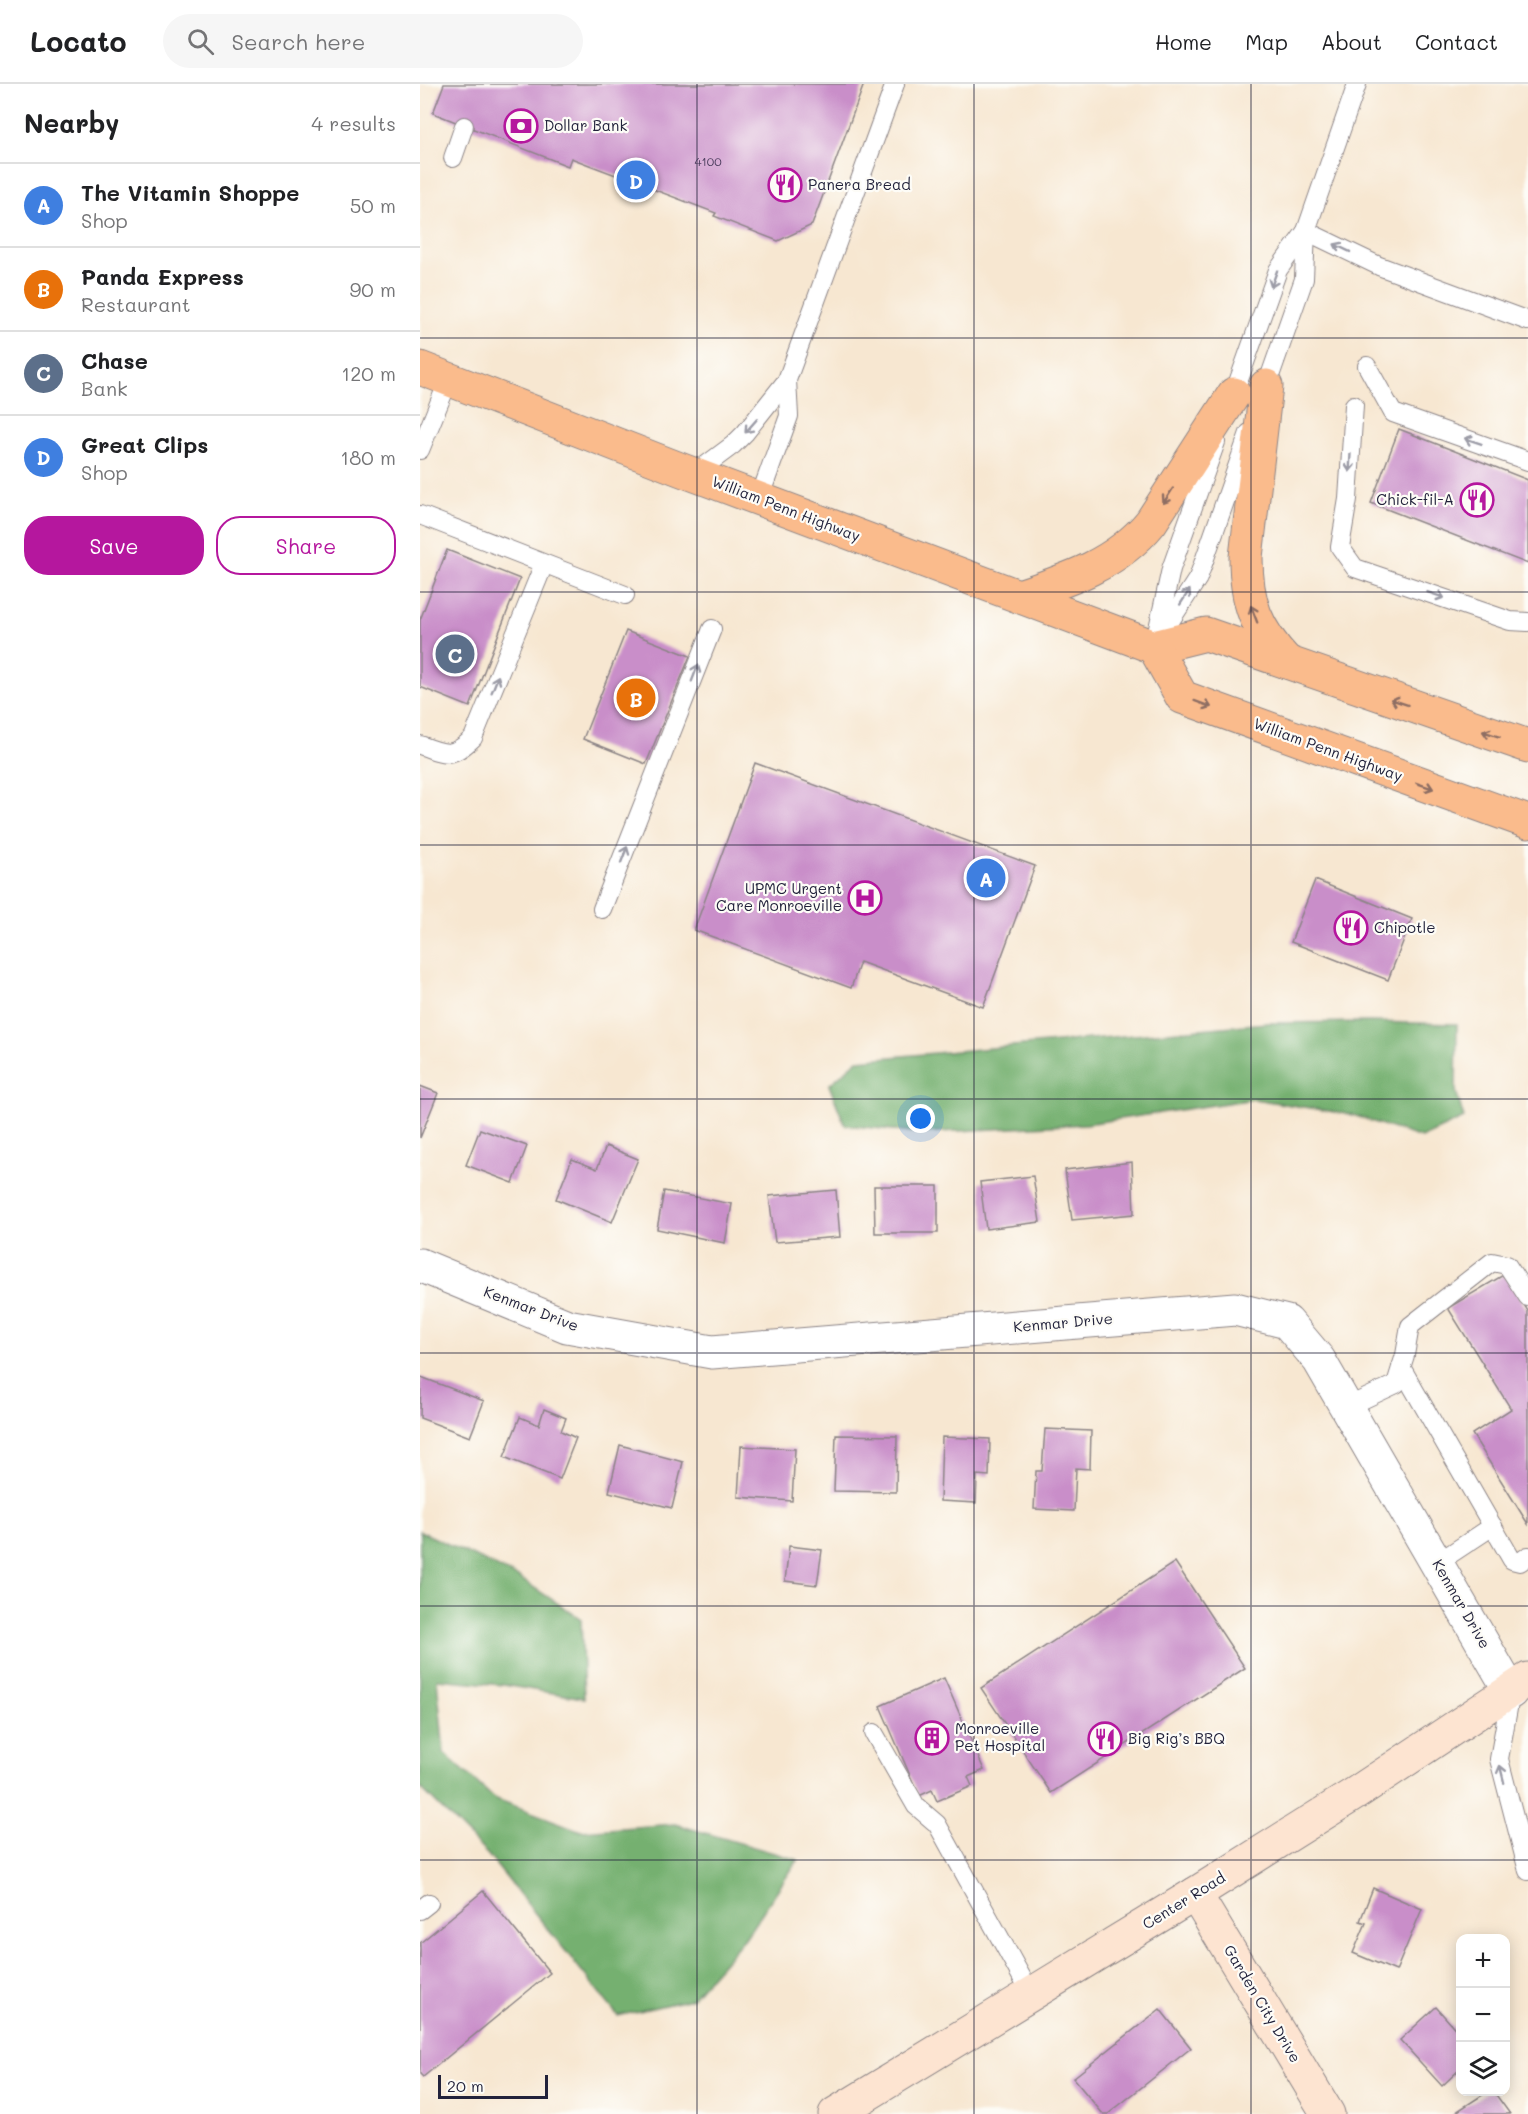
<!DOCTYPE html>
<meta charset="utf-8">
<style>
:root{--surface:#fff;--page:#f6f6f6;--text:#202124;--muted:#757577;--line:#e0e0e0;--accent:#b5179e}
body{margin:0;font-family:Mali,sans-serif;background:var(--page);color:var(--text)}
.controls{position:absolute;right:18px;bottom:18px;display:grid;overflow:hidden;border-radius:12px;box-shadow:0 3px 15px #0003}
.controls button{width:54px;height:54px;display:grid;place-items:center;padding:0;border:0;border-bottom:2px solid var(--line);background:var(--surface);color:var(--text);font:30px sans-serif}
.scale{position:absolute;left:18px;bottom:15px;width:110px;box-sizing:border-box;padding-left:6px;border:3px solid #22223b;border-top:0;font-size:16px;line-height:21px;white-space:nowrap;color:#22223b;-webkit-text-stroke:4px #fdfcf7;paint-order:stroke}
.you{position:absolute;left:501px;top:1035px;width:21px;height:21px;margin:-15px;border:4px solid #fff;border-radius:50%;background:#1a73e8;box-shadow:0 0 0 9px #1a73e833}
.badge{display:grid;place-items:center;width:39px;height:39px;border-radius:50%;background:var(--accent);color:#fff;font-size:20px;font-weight:700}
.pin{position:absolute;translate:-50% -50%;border:3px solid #fff;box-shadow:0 2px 6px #0006}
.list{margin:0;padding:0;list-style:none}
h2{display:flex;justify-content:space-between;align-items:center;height:78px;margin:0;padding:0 24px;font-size:26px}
h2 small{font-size:20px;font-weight:400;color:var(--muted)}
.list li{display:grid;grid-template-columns:39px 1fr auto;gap:18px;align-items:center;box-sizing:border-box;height:84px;padding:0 24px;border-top:2px solid var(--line)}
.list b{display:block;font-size:22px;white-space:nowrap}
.list p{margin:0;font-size:20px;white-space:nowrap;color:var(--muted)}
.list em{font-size:20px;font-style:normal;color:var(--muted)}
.actions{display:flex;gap:12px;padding:18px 24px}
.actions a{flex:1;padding:14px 0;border:2px solid var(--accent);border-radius:24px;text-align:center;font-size:21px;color:var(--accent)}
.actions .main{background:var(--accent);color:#fff}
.icon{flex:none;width:33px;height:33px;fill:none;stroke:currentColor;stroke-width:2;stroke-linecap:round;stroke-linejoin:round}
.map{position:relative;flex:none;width:1108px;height:2030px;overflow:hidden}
header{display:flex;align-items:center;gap:36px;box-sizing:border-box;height:84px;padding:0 30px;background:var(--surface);border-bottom:2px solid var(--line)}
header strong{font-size:28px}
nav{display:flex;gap:33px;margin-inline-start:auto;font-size:21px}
.search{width:420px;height:54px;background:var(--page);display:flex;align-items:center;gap:15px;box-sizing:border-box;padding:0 21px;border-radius:33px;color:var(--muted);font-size:22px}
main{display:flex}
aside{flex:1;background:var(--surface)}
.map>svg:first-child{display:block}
.forest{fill:#75b070;stroke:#4c6956;stroke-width:1.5}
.building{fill:#c98ec9}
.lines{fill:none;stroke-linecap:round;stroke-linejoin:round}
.lane-casing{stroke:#8c8486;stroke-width:20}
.street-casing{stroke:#8c8486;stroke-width:35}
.secondary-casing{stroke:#8c8486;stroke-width:35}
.highway-casing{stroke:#8c8486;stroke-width:35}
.lane{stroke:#fff;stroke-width:18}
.street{stroke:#fff;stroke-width:33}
.secondary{stroke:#fde4d1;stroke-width:33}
.highway{stroke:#fabb8c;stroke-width:33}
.oneway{stroke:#9c9ca7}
.oneway2{stroke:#8e6e64}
.grid{fill:none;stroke:#22223b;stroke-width:1.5;stroke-opacity:0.55}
.labels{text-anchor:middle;stroke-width:4.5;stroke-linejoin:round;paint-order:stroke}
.number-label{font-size:12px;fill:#4c3d5e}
.poi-label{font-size:15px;fill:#22223b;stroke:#fdfcf7;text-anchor:start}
.street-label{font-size:15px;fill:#22223b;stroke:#fdfcf7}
</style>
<header>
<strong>Locato</strong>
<div class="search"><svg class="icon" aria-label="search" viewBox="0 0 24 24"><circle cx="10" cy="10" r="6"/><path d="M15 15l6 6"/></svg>Search here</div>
<nav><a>Home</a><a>Map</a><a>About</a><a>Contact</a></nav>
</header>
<main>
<aside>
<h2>Nearby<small>4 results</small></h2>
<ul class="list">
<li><span class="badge" style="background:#3f7fe0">A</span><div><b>The Vitamin Shoppe</b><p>Shop</p></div><em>50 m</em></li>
<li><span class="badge" style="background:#e8710a">B</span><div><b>Panda Express</b><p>Restaurant</p></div><em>90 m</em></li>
<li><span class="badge" style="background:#5c6f8a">C</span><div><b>Chase</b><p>Bank</p></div><em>120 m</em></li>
<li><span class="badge" style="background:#3f7fe0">D</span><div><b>Great Clips</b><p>Shop</p></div><em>180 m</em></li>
</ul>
<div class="actions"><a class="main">Save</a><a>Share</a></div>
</aside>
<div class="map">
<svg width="1108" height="2030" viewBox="0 0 1108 2030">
<rect width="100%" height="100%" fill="#fdfcf7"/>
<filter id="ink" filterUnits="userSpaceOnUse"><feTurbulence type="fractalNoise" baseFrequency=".0167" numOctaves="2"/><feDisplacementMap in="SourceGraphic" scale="12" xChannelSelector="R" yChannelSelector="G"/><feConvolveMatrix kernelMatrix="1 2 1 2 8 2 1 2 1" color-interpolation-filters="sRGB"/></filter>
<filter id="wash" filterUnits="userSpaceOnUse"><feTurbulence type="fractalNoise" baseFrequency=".008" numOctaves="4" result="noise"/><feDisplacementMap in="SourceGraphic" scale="24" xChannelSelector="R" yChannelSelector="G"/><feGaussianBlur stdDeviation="1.35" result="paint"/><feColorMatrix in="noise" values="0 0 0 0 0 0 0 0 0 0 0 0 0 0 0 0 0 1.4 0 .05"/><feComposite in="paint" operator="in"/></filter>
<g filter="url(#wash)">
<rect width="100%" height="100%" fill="#f7e7d1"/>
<g class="forest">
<path d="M950 938 1037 940 1036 1007 1044 1034 1001 1054 933 1031 834 1015 666 1040 502 1049 425 1041 409 1001 438 976 847 939Z"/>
<path d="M0 1447 98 1493 161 1535 164 1614 83 1601 17 1595 24 1669 74 1714 161 1747 255 1740 378 1776 325 1854 271 1915 198 1932 68 1771 0 1703Z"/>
</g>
<g id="blocks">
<g class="building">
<path d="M24 0H444L392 141 358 157 294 132 296 129 151 74 148 82 13 29Z"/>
<path d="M979 345 1108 396V480L951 419Z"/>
<path d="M27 466 100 495 50 623 0 603V536Z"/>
<path d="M206 547 270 572 226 680 163 655Z"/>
<path d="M335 679 615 782 563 923 440 878 431 904 274 846Z"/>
<path d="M895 796 992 835 968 896 871 858Z"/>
<path d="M0 1002 18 1009 0 1054Z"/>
<path d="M60 1045 107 1062 93 1099 46 1081Z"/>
<path d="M186 1062 218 1075 192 1138 136 1115 152 1075 177 1085Z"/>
<path d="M712 1078 714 1130 652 1136 645 1086Z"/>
<path d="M613 1092 620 1138 566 1145 560 1098Z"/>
<path d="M454 1102H518V1149H455Z"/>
<path d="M416 1106 420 1153 355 1158 349 1112Z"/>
<path d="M244 1107 312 1120 305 1159 237 1145Z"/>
<path d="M1085 1190 1108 1227V1440L1052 1350 1091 1325 1028 1224Z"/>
<path d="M1 1293 64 1317 50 1353 0 1334Z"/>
<path d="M124 1325 146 1334 141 1347 156 1354 140 1395 84 1373 100 1333 119 1341Z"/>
<path d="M625 1345 671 1347 670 1385 656 1384 654 1427 614 1425 616 1387H622Z"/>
<path d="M416 1351 477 1352 476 1408 414 1407Z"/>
<path d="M522 1353 570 1355 569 1392 557 1391 556 1419 520 1417Z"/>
<path d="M200 1361 263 1378 252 1424 189 1408Z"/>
<path d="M321 1362 375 1365 372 1417 318 1413Z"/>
<path d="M369 1462 402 1466 397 1501 365 1497Z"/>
<path d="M755 1478 825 1584 631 1709 561 1604Z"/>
<path d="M524 1594 564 1686 548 1693 552 1702 517 1717 512 1706 499 1712 460 1622Z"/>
<path d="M953 1804 1002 1825 976 1887 933 1869 946 1839 940 1837Z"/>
<path d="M63 1807 130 1889 3 1993 0 1990V1859Z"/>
<path d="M1016 1923 1040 1950V1985L1022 2002 980 1956Z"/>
<path d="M740 1925 771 1964 688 2030H683L653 1994Z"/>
<path d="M1067 2008H1074L1090 2030H1033Z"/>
</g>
</g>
</g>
<g filter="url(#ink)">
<use href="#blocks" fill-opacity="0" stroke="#8c8486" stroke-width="1.5"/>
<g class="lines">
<g class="lane-casing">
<g id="lane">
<path d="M33 74 44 42"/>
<path d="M886 147 959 182 1108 237"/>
<path d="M947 282 973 329 1108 377"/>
<path d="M844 309 884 195 886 147"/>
<path d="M811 318 858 186 886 147 937 0"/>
<path d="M934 321 928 415 920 463 935 484 1090 537 1108 538"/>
<path d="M0 366 29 295"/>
<path d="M274 390 313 361 325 349 367 296 475 0"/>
<path d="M339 415 369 332 367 296"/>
<path d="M0 431 205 511"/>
<path d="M741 551 778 494 829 349"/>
<path d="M734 563 751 485 796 358"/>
<path d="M0 661C26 671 32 674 53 654L124 480"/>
<path d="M182 825 292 545"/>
<path d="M981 1283 1092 1476 1100 1478 1108 1472"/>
<path d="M927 1323 976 1300 985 1271 990 1242 1072 1178 1087 1181 1108 1213"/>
<path d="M1017 1479 1073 1442"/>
<path d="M1091 1608 1079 1675 1108 1787"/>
<path d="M454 1649 496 1722 517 1740 611 1910"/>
<path d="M0 1826 9 1819"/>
</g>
</g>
<g class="street-casing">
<path id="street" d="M0 1181 147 1242 292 1268 815 1225 867 1238 899 1276 1091 1608"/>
</g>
<g class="secondary-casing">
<g id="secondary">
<path d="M775 1810 908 2030"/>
<path d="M415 2030 775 1810 936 1709 1108 1595"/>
</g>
</g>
<g class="highway-casing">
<g id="highway">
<path d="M0 284 262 386 734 563 786 550 1108 662"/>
<path d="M846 302 826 473C826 519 836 545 867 578"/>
<path d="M599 512C648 496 697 480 731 438L814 310"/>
<path d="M734 563 762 613 1108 738"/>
</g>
</g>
<use href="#lane" class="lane"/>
<use href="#street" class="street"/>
<use href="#secondary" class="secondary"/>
<use href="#highway" class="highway"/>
</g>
<defs><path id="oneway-shaft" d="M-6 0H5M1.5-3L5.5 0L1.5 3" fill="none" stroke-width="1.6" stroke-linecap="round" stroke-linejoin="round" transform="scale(1.5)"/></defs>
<g class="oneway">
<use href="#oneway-shaft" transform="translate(922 164) rotate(-154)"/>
<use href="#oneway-shaft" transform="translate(854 195) rotate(110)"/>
<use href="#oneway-shaft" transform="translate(331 342) rotate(131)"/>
<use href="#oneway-shaft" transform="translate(1053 357) rotate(-161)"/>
<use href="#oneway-shaft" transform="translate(930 379) rotate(93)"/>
<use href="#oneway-shaft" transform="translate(1016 511) rotate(19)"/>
<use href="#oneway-shaft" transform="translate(765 513) rotate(-57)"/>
<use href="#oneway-shaft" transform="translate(275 589) rotate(-69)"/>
<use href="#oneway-shaft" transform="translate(75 600) rotate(-68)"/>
<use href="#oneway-shaft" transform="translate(204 771) rotate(-69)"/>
<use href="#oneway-shaft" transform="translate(1082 1690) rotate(-104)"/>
</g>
<g class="oneway2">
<use href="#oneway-shaft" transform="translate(748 412) rotate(123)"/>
<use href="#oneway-shaft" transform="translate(834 530) rotate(-111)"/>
<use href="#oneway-shaft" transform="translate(979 618) rotate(-161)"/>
<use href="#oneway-shaft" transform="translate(783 620) rotate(20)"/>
<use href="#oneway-shaft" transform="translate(1071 650) rotate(-162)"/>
<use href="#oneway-shaft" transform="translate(1005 702) rotate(19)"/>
</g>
</g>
<path class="grid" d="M277 0V2030M554 0V2030M831 0V2030M0 254H1108M0 508H1108M0 761H1108M0 1015H1108M0 1269H1108M0 1522H1108M0 1776H1108"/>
<defs>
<g id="bank-ring" transform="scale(1.725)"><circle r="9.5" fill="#fdfcf7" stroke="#b5179e" stroke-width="1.5"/><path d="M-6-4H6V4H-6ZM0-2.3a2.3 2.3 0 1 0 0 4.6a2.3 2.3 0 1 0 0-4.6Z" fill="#b5179e"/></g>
<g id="restaurant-ring" transform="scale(1.725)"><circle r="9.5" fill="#fdfcf7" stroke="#b5179e" stroke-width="1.5"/><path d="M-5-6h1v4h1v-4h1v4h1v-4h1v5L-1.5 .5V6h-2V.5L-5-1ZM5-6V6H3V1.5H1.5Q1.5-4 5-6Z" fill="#b5179e"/></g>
<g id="hospital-ring" transform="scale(1.725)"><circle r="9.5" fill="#fdfcf7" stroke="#b5179e" stroke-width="1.5"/><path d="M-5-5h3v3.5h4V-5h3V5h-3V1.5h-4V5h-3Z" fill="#b5179e"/></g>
<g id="building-ring" transform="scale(1.725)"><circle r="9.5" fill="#fdfcf7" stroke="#b5179e" stroke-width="1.5"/><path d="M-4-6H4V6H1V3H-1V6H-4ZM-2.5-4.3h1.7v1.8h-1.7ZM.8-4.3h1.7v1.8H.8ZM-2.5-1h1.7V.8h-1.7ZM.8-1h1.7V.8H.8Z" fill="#b5179e"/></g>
</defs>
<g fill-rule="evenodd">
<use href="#bank-ring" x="101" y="42"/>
<use href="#restaurant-ring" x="365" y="101"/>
<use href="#restaurant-ring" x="1057" y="416"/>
<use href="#hospital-ring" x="445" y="814"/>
<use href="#restaurant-ring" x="931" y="844"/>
<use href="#building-ring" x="512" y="1654"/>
<use href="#restaurant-ring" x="685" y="1655"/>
</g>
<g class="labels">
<g class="number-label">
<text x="288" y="82">4100</text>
</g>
<g class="poi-label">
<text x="124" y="47">Dollar Bank</text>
<text x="388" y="106">Panera Bread</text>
<text x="1034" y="421" text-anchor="end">Chick-fil-A</text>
<text x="422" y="810" text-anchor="end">UPMC Urgent<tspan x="422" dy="17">Care Monroeville</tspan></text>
<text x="954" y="849">Chipotle</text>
<text x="535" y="1650">Monroeville<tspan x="535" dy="17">Pet Hospital</tspan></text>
<text x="708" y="1660">Big Rig’s BBQ</text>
</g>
<g class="street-label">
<text transform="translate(366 425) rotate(21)" y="5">William Penn Highway</text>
<text transform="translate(908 666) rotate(20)" y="5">William Penn Highway</text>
<text transform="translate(111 1225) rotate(21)" y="5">Kenmar Drive</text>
<text transform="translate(643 1239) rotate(-5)" y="5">Kenmar Drive</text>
<text transform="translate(1041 1520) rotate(60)" y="5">Kenmar Drive</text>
<text transform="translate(764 1817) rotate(-32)" y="5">Center Road</text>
<text transform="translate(842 1920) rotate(59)" y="5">Garden City Drive</text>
</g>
</g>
</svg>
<div class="controls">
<button>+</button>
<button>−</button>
<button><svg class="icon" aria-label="layers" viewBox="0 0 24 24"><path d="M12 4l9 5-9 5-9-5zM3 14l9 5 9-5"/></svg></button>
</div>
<div class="scale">20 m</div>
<div class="you"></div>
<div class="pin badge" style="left:566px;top:794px;background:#3f7fe0">A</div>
<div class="pin badge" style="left:216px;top:614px;background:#e8710a">B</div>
<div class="pin badge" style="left:35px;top:570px;background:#5c6f8a">C</div>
<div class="pin badge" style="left:216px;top:96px;background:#3f7fe0">D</div>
</div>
</main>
